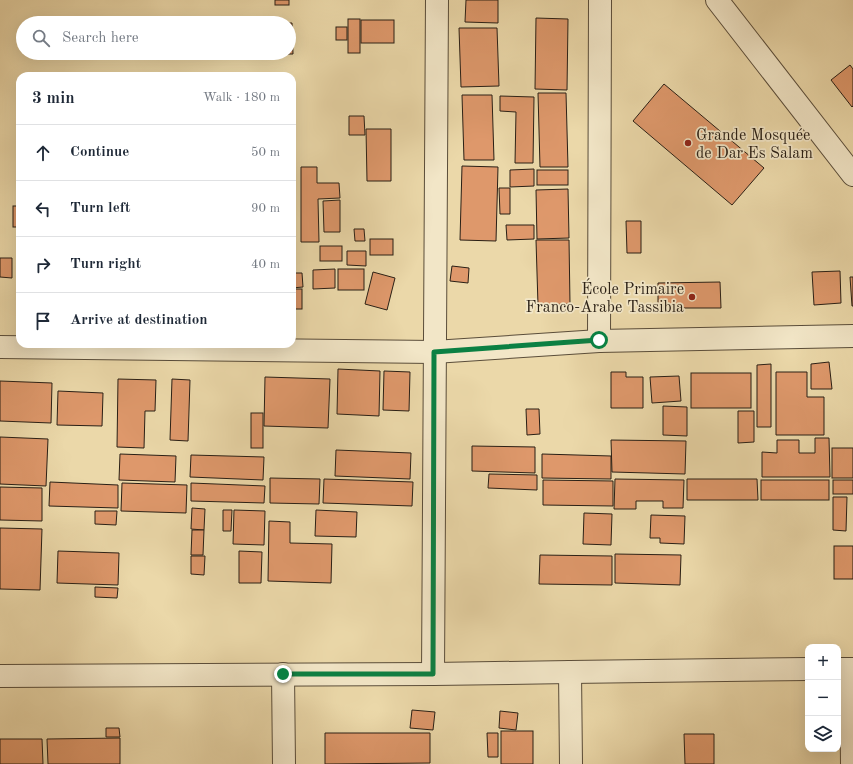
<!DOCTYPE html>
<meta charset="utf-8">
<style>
:root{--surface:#fff;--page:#f6f6f7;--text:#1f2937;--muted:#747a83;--line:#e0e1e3}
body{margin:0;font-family:"Old Standard TT",serif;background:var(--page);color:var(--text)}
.controls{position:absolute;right:12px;bottom:12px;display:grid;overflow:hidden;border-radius:8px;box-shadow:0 4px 16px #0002}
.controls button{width:36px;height:36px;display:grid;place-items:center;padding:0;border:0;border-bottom:1px solid var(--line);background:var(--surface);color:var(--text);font:20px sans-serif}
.stop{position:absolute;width:12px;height:12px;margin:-9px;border:3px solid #0b8043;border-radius:50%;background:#fff}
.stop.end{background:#0b8043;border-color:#fff;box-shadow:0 1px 4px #0008}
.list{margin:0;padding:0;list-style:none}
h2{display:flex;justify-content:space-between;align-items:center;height:52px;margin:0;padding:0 16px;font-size:17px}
h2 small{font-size:13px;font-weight:400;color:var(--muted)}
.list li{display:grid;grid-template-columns:26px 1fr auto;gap:12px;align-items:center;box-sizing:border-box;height:56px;padding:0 16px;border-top:1px solid var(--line)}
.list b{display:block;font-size:15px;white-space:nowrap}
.list em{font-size:13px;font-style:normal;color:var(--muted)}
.icon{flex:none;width:22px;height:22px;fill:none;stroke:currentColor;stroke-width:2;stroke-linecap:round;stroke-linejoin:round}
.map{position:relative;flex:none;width:853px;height:764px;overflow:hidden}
.search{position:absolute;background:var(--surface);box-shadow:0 4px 16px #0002;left:16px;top:16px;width:280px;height:44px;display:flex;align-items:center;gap:10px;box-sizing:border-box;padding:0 14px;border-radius:22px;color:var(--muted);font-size:15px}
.panel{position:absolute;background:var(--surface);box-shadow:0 4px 16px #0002;left:16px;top:72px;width:280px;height:276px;border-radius:12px}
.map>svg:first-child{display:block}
.building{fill:#de986b;stroke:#291f15}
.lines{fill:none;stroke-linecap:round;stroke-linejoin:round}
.minor-casing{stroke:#5a4d3a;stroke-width:24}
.tertiary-casing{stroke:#5a4d3a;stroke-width:24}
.minor{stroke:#f2e6c7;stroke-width:22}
.tertiary{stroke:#f2e6c7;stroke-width:22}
.route{stroke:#0b8043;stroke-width:5}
.poi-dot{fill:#8f2418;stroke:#f2e6c7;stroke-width:1.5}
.labels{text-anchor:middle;stroke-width:3.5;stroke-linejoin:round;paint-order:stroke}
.poi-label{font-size:16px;fill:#291f15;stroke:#f2e6c7;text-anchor:start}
</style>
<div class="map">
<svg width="853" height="764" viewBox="0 0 853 764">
<rect width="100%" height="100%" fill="#ebd8a9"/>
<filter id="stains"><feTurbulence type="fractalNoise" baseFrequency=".005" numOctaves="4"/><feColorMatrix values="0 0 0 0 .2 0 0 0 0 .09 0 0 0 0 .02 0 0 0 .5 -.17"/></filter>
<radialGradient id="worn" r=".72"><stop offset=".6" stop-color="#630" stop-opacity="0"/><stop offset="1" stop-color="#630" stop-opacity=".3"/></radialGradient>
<g class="building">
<rect x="275" y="0" width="14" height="5"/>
<path d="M466 0H498V23L465 22Z"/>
<path d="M536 18 568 19 567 90 535 89Z"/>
<rect x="348" y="19" width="12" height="34"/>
<rect x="361" y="20" width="33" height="23"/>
<path d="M277 23H292L293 54H277V53H289V23Z"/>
<rect x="336" y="27" width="11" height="13"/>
<path d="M459 28H497L499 86 461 87Z"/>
<path d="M850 65 853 69V106L852 107 831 80Z"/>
<rect x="292" y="81" width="2" height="62"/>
<path d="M664 84 764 168 732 205 633 121Z"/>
<path d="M538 93H566L568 167H540Z"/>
<path d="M462 95H492L494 160H464Z"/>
<path d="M500 96 534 97 533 163H515L516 112 500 111Z"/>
<path d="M349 116H364L365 135H349Z"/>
<path d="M366 129H391V181H367Z"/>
<path d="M462 166 498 167 496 241 460 240Z"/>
<path d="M301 167H317V183H339L340 198 318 199 319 242H301Z"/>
<path d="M534 169V186L510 187V170Z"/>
<rect x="537" y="170" width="31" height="15"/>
<path d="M499 188H510V214H500Z"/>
<path d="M568 189 569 238 537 239 536 190Z"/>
<path d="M340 200V232H324L323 201Z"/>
<rect x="13" y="206" width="7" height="21"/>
<path d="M626 221H641V253H627Z"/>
<path d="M506 225H534V239L507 240Z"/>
<path d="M354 229H364L365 241H355Z"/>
<rect x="370" y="239" width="23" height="16"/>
<path d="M536 240H569L570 304 538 305Z"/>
<rect x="320" y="246" width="22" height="15"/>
<path d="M347 251H366V266L347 265Z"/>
<path d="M0 258H12V278L0 277Z"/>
<path d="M452 266 469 268 468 283 450 281Z"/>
<path d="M335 269V288L313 289V270Z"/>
<rect x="338" y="269" width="26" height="21"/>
<path d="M840 271 841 303 814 305 812 272Z"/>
<path d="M373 272 395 278 387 310 365 304Z"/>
<path d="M292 273H302L303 287 292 288Z"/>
<path d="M850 277H853V306H852Z"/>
<path d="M720 282 721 308H658V283Z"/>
<rect x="292" y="289" width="10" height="20"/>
<path d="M829 362 832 389H811V364Z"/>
<path d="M771 364V427H757V365Z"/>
<path d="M338 369 380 371 379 416 337 414Z"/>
<path d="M384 371 410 372 409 411 383 410Z"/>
<path d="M611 372H626V377H643V408H611Z"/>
<path d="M776 372H807V397H824V435H776Z"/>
<rect x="691" y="373" width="60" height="35"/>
<path d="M679 376 681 401 652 403 650 377Z"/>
<path d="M265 377 330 379 328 428 264 426Z"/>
<path d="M118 379 156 380 155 411H145L144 448 117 447Z"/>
<path d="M172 379 190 380 188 441 170 440Z"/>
<path d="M0 381 52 383 51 423 0 421Z"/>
<path d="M58 391 103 393 102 426 57 425Z"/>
<path d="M663 406 687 407V436L663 435Z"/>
<path d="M526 409H539L540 434 527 435Z"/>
<path d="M738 411H754V442L738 443Z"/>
<rect x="251" y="413" width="12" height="35"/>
<path d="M0 437 48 439 46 486 0 484Z"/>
<path d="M815 438H829L830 477H762V452L777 453V440H799V453H815Z"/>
<path d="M611 440 686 441 685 474 612 472Z"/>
<path d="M472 446 535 447V473L472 471Z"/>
<rect x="832" y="448" width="21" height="30"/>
<path d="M336 450 411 453 410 479 335 476Z"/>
<path d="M120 454 176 456 175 482 119 480Z"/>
<path d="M542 454 611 456V479L542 478Z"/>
<path d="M191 455 264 457 263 480 190 477Z"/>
<path d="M489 474 537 475V490L488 488Z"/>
<path d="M270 478 320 479 319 504 270 503Z"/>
<path d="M324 479 413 482 412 506 323 503Z"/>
<path d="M615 479 684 480 683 508H663V501H636V509H614Z"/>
<path d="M687 479H757L758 500H687Z"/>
<path d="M543 480 613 481V506L543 505Z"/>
<rect x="761" y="480" width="68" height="20"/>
<rect x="833" y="480" width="20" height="14"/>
<path d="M50 482 118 485V508L49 506Z"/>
<path d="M122 483 187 485 186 513 121 511Z"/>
<path d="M191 483 265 486 264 503 191 501Z"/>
<path d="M0 487 42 488V521L0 520Z"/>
<path d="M833 497H847L846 531 833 530Z"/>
<path d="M192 508 205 509 204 530 191 529Z"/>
<path d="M223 510H232L231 531H223Z"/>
<path d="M234 510 265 511 264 545 233 544Z"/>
<path d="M316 510 357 512 356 537 315 536Z"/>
<path d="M95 511H117L116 525 95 524Z"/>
<path d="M584 513 612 514 611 545 583 544Z"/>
<path d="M651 515 685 516 684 544 660 543V538H650Z"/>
<path d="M269 521 290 522V543L332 544 331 583 268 581Z"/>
<path d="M0 528 42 529 40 590 0 589Z"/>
<path d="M192 530H204L203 555H191Z"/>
<rect x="834" y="546" width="19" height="33"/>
<path d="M58 551 119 553 118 585 57 583Z"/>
<path d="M239 551 262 552 261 583H239Z"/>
<path d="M615 554 681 555 680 585 615 583Z"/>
<path d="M540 555 612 556V585L539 584Z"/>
<path d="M191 556H205L204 575 191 574Z"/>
<path d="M95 587 118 588 117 598 95 597Z"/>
<path d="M412 710 435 712 433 730 410 728Z"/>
<path d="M500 711 518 713 516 730 499 728Z"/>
<path d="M106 728H119L120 737H106Z"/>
<rect x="501" y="731" width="32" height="33"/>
<path d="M325 733H430V763L325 764Z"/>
<path d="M487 733H498V757H488Z"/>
<path d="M684 734H714V764H685Z"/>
<path d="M120 738V764H48L47 739Z"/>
<path d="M0 739H42L43 764H0Z"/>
</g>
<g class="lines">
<g class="minor-casing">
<g id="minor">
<path d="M717 0 853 175"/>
<path d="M599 341 600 0"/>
<path d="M0 347 434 352 599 341 853 336"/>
<path d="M851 669 852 764"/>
<path d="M570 672 571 764"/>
<path d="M283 674 284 764"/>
<path d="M433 674 437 0"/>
</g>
</g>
<g class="tertiary-casing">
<g id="tertiary">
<path d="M838 669H853"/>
<path d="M0 676 433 674 570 672 808 669"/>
</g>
</g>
<use href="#minor" class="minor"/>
<use href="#tertiary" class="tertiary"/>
</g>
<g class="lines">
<path class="route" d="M283 674H433L434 352 599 340"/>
</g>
<g class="poi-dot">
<circle cx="688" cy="143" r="4"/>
<circle cx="692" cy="297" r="4"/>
</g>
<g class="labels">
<g class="poi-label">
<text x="696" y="140">Grande Mosquée<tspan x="696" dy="18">de Dar Es Salam</tspan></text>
<text x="684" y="294" text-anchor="end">École Primaire<tspan x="684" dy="18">Franco-Arabe Tassibia</tspan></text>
</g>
</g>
<rect width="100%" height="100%" filter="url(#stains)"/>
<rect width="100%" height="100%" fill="url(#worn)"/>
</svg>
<div class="controls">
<button>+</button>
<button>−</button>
<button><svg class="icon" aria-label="layers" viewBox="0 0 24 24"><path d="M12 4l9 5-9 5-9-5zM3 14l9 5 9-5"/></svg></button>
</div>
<div class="stop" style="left:599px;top:340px"></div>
<div class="stop end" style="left:283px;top:674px"></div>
<div class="search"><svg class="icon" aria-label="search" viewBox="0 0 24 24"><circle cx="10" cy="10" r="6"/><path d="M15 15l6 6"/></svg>Search here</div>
<section class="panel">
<h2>3 min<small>Walk · 180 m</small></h2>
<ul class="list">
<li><svg class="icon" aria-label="ahead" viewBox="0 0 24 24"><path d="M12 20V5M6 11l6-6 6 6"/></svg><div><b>Continue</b></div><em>50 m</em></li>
<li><svg class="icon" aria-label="left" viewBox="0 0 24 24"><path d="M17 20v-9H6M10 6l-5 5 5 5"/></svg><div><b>Turn left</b></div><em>90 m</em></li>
<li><svg class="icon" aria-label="right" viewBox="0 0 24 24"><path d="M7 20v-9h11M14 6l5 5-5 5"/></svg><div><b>Turn right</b></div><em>40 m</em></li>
<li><svg class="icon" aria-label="arrive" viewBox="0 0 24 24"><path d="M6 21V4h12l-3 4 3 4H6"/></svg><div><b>Arrive at destination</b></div></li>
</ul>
</section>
</div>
